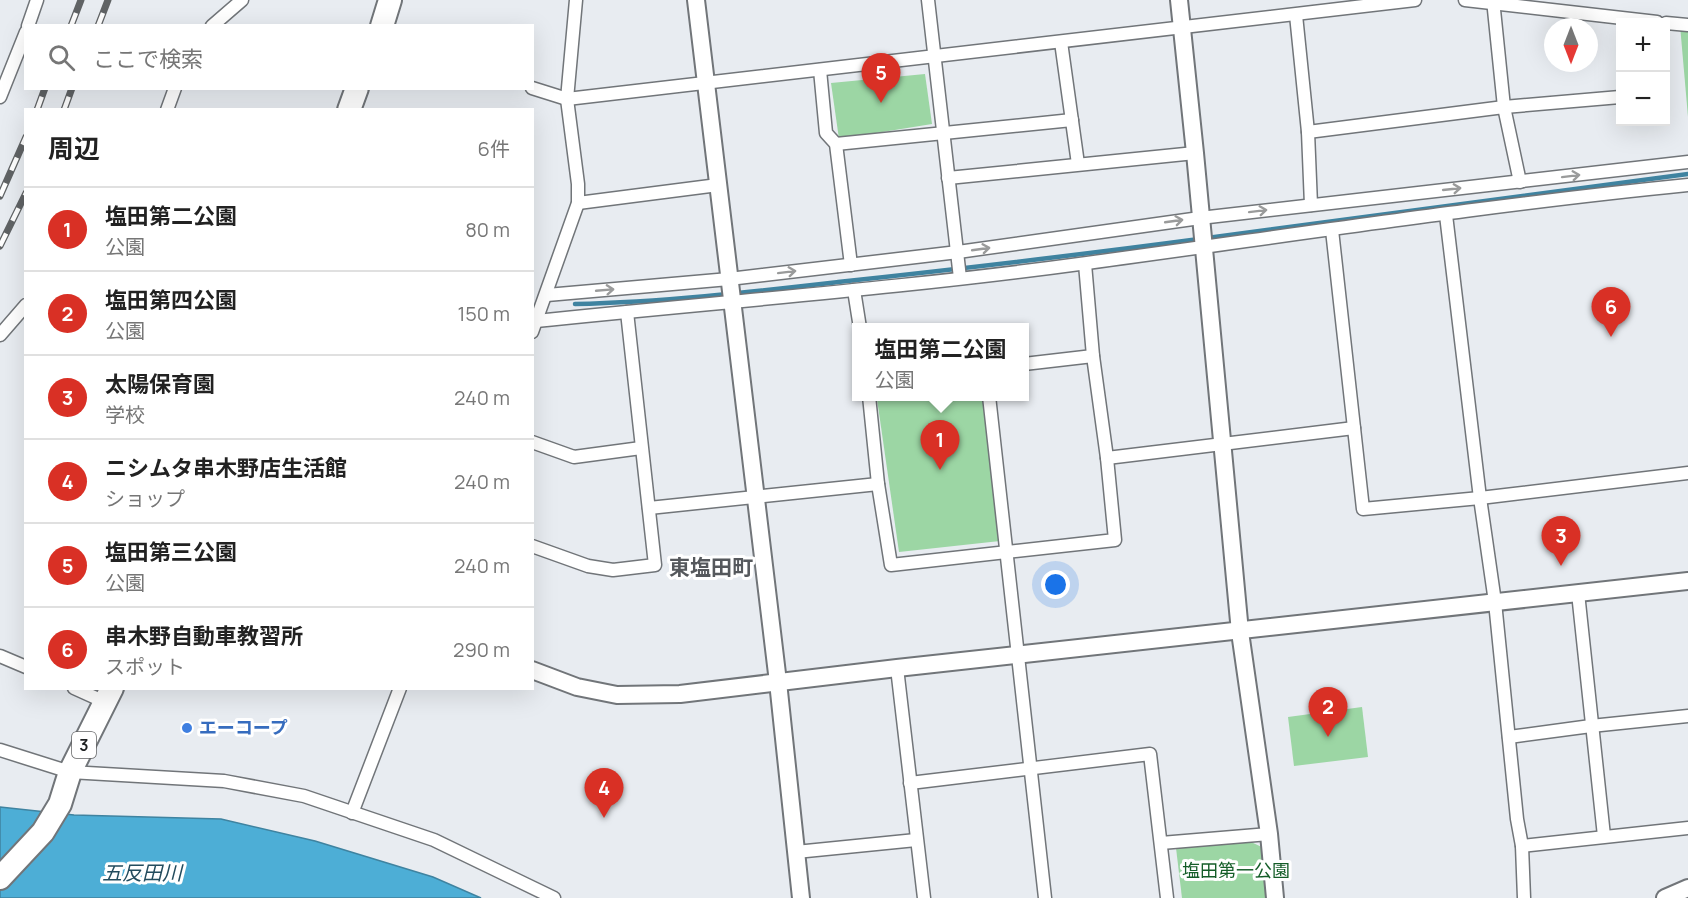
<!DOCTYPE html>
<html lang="ja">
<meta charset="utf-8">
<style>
:root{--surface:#fff;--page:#f2f2f2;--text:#222;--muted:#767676;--line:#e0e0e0;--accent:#d93025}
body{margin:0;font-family:Manrope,"Noto Sans JP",sans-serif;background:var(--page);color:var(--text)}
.controls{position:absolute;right:18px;top:18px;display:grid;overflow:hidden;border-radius:0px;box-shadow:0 6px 24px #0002}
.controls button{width:54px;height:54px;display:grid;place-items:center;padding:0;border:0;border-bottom:2px solid var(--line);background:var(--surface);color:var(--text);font:30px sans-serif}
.compass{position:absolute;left:1544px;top:18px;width:54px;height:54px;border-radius:50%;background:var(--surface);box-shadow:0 6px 24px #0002;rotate:180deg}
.you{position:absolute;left:1056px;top:585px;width:21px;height:21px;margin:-15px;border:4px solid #fff;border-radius:50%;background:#1a73e8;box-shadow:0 0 0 9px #1a73e833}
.badge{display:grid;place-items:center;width:39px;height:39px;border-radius:50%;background:var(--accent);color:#fff;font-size:20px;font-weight:700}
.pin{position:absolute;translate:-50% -50px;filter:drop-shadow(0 2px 3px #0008)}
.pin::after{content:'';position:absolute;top:32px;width:21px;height:18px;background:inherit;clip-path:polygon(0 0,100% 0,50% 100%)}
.popup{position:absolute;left:852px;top:323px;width:177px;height:78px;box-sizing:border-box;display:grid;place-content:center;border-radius:0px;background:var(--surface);filter:drop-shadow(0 2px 4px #0005);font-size:20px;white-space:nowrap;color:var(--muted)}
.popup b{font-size:22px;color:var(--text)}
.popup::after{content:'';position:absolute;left:50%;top:100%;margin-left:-12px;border:12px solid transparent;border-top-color:var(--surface)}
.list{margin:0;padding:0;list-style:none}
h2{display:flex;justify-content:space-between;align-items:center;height:78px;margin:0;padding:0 24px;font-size:26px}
h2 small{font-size:20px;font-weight:400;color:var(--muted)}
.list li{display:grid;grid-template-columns:39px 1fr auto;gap:18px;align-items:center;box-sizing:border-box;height:84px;padding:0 24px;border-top:2px solid var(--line)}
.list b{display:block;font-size:22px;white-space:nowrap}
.list p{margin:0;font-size:20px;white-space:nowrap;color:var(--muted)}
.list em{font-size:20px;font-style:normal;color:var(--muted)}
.icon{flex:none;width:33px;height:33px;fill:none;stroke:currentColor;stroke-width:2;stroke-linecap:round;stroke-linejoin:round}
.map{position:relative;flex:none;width:1688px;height:898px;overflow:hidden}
.search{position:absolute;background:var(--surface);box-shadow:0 6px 24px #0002;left:24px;top:24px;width:510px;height:66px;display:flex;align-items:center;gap:15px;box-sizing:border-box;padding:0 21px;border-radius:0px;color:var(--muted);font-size:22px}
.panel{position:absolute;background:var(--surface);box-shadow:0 6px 24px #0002;left:24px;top:108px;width:510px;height:582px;border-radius:0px}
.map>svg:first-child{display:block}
.green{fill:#9cd6a4}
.water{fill:#4daed6;stroke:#3f83a0;stroke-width:1.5}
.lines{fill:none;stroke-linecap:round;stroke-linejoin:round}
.stream{stroke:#3f83a0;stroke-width:4.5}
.street-casing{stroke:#717579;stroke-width:15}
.secondary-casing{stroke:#717579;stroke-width:20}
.highway-casing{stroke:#717579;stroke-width:26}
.street{stroke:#fff;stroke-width:12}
.secondary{stroke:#fff;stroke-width:16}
.highway{stroke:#fff;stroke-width:22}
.rail-casing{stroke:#606365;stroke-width:7}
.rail{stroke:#fff;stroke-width:4.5;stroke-dasharray:14;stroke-linecap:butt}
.oneway{stroke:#9a9b9b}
.shop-dot{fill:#3f7fe0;stroke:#fff;stroke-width:2}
.labels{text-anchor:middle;stroke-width:6;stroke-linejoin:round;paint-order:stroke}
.shield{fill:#fff;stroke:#626364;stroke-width:1.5}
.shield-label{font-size:16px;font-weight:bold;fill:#1e2021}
.shop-label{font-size:18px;font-weight:bold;fill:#366cbe;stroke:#fff;text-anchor:start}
.park-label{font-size:18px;fill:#145d28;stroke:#fff}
.water-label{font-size:20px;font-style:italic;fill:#234c5e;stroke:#fff}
.quarter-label{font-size:21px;font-weight:bold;fill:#55585c;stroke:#fff}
</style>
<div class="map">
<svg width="1688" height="898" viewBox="0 0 1688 898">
<rect width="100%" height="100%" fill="#e8ecf1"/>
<g class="green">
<path d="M1680 25 1688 26V117Z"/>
<path d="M925 74 932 124 839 139 831 83Z"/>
<path d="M903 396 984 397 1000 541 899 552 877 399Z"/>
<path d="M1362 707 1368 757 1294 766 1288 717Z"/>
<path d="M1251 842 1266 849 1271 898H1182L1176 848Z"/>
</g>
<path class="water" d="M0 807 74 815 221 819 315 841 433 877 481 898H0Z"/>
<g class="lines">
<g class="stream">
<path d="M1207 238 1688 174"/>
<path d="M575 304C663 302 750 292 838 282 958 269 1079 255 1199 239"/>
</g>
<g class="street-casing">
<g id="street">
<path d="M928 0 960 278"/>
<path d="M1465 0 1657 22"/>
<path d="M1493 0 1504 107 1520 182"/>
<path d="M1296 15 1308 132 1311 205"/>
<path d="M1666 23 1688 25"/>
<path d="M28 26 37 0"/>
<path d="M212 26 242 0"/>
<path d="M1061 42 1078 164"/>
<path d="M820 70 826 133 836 144 851 265"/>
<path d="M532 88 567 99 1415 0"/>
<path d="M0 97 26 32"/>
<path d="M167 110 175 88"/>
<path d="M1308 132 1504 107 1620 97"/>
<path d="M836 144 1072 120"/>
<path d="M948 178 1195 153"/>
<path d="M578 203 718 185"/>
<path d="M1446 215 1480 498 1495 602 1517 819 1522 846 1524 898"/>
<path d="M1332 230 1363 509 1480 498 1688 473"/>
<path d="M854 290 860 328"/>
<path d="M547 295 729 279 958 252 1200 218 1688 162"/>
<path d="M536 321C720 302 904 288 1087 263 1287 236 1487 205 1688 185"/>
<path d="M532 332 578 203V184L567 99 576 0"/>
<path d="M0 335 26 305"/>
<path d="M1024 364 1093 356"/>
<path d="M869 396 878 484 891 565 1115 540 1107 458 1093 356 1085 264"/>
<path d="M989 396 1045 898"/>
<path d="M532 442 574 457 641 448"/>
<path d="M1107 458 1354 428"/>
<path d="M649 508 878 484"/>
<path d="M532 546 588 566 613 570 655 565 627 312"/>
<path d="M1578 593 1604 836"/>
<path d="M0 656 26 667"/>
<path d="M897 668 924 898"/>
<path d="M74 688 105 702"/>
<path d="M1509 737 1591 726 1688 716"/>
<path d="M0 750 70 772 224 781 304 796 434 840 554 898"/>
<path d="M910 783 1150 754 1167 898"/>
<path d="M352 813 400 688"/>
<path d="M1161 843 1269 834"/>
<path d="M1522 846 1688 828"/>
<path d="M796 852 916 840"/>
</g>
</g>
<g class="secondary-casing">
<g id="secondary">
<path d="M696 0 778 682 801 898"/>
<path d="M1179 0 1195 153 1240 632 1269 834 1275 898"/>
<path d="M532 670 577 687 617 695 680 694 897 668 1688 581"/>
<path d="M1665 898 1688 888"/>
</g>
</g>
<g class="highway-casing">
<g id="highway">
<path d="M382 26 390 0"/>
<path d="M349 110 357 88"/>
<path d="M0 878 43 832 60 804 70 772 112 688"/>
</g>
</g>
<use href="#street" class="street"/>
<use href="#secondary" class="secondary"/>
<use href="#highway" class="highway"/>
<g class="rail-casing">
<g id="rail">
<path d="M71 26 81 0"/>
<path d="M98 26 108 0"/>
<path d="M37 110 45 88"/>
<path d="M64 110 72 88"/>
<path d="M0 196 26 137"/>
<path d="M0 246 26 193"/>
</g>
</g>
<use href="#rail" class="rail"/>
</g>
<defs><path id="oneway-shaft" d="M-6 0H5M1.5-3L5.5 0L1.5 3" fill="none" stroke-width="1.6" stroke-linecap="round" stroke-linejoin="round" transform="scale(1.5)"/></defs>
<g class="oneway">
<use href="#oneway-shaft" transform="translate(1571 176) rotate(-7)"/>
<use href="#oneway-shaft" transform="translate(1452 189) rotate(-6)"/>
<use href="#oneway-shaft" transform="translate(1258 211) rotate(-7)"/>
<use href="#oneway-shaft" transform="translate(1174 221) rotate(-8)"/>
<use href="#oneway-shaft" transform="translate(981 249) rotate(-8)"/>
<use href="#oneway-shaft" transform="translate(787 272) rotate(-7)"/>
<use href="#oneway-shaft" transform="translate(605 290) rotate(-5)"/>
</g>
<circle class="shop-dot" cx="187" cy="728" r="6"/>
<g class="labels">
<rect class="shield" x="72" y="732" width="24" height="26" rx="4.5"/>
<g class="shield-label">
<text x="84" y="751">3</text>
</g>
<g class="shop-label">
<text x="199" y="734">エーコープ</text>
</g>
<g class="park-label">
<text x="1236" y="877">塩田第一公園</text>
</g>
<g class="water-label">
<text x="142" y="880">五反田川</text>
</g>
<g class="quarter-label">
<text x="711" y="575">東塩田町</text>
</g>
</g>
</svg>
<div class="controls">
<button>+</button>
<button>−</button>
</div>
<svg class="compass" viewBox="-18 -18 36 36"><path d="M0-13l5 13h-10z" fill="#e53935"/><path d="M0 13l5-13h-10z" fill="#767676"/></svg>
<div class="you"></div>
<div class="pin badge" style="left:940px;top:470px">1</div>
<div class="popup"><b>塩田第二公園</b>公園</div>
<div class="pin badge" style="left:1328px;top:737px">2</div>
<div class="pin badge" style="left:1561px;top:566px">3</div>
<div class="pin badge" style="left:604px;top:818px">4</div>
<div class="pin badge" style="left:881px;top:103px">5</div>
<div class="pin badge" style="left:1611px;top:337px">6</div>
<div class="search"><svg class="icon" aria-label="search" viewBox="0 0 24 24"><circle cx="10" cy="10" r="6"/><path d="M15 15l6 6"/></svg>ここで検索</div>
<section class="panel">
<h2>周辺<small>6件</small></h2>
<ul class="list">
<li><span class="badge">1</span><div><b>塩田第二公園</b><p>公園</p></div><em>80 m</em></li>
<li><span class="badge">2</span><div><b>塩田第四公園</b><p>公園</p></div><em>150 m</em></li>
<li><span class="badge">3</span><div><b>太陽保育園</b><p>学校</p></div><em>240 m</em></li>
<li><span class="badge">4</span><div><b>ニシムタ串木野店生活館</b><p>ショップ</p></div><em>240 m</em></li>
<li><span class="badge">5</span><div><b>塩田第三公園</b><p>公園</p></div><em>240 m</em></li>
<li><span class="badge">6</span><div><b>串木野自動車教習所</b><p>スポット</p></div><em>290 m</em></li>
</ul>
</section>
</div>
